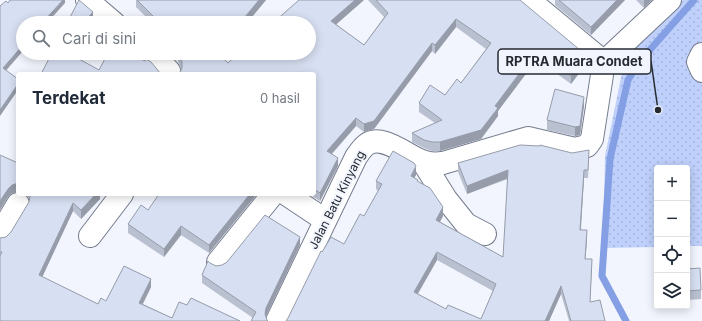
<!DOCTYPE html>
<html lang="id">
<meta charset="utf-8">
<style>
:root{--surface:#fff;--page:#f6f6f7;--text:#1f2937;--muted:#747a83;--line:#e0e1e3}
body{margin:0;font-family:Inter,sans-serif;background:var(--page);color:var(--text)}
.controls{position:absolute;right:12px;bottom:12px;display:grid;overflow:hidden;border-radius:4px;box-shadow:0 2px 10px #0003}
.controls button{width:36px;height:36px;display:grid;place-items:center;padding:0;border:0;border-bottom:1px solid var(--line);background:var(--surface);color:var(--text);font:20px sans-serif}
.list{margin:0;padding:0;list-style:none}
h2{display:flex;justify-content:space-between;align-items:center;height:52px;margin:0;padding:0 16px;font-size:17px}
h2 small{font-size:13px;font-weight:400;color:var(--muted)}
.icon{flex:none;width:22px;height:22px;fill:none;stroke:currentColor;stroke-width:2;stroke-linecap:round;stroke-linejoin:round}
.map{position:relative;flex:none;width:702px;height:321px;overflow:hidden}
.search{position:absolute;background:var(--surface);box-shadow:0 2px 10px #0003;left:16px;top:16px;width:300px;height:44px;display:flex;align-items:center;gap:10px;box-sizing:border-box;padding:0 14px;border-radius:22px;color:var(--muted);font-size:15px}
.panel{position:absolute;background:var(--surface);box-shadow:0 2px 10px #0003;left:16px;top:72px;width:300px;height:124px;border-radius:4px}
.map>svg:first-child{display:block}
.grass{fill:url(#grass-dots)}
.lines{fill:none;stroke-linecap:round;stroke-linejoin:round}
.stream{stroke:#849fe3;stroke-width:7}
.minor-casing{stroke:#747c8d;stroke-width:24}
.minor{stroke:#fff;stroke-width:22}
.wall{fill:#b9c0d0;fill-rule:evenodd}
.shaded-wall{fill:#969ca9}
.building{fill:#d7dff2;stroke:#969ca9;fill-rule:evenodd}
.labels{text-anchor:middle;stroke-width:4;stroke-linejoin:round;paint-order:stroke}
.street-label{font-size:12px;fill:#262a31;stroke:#f2f5fd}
.leader{fill:none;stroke:#262a31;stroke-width:1.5}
.callout-dot{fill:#262a31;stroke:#f2f5fd;stroke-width:1.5}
.callout{fill:#f2f5fd;stroke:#262a31;stroke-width:1.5}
.callout-label{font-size:13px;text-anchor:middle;font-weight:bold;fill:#262a31}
</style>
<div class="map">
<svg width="702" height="321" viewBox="0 0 702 321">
<defs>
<pattern id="grass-dots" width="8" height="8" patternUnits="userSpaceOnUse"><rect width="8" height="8" fill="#bed0fb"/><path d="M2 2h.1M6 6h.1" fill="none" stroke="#a3b3d8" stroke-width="1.8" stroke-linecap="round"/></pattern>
</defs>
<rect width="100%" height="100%" fill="#f2f5fd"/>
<path class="grass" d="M683 0H702V246H687V168H657V247L603 248 605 156 624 63 630 52Z"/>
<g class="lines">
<path class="stream" d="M626 321 602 276 610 159 628 80 640 61 694 0"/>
<g class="minor-casing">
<g id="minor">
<path d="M87 0 114 23"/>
<path d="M529 0 604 62"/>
<path d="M151 53 169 71 170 74"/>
<path d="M702 54 698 62 702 71"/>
<path d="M423 162 446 199 466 224 485 234"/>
<path d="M286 194 325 220"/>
<path d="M0 234 18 204"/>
<path d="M90 236 122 194"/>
<path d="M218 262 273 194"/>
<path d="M277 321 356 157C359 153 362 148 366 145 382 132 409 158 425 162 431 164 436 164 443 163L528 138 575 149 587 146 592 139 604 62 670 0"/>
</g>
</g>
<use href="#minor" class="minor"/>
</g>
<g class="wall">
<path d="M136 0H266L247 23H152L136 7Z"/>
<path d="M364 0 336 24 364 45 384 17 368 0H520L586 64 571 84 537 59 498 111V116L481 139 440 151H432L424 148 412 142V133L435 123 419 112V103L445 95 461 83 486 49 456 27 435 54 432 51 374 129 364 132 356 126 332 154 338 166 320 201 309 194H314V74L182 70 178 62V54L222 53 220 55 228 63 309 23Z"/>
<path d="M555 0H625L591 35 555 5Z"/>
<path d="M636 0H652L644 8Z"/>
<path d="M584 106 580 135 575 136 547 130V120Z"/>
<path d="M589 158 588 178H584L581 230 587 239 585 259 592 268 590 302 605 321H569L561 294 549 321 288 318 322 252 344 244 364 216 378 191 376 189V181L416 175 414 178 443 216 440 222 503 257 508 179 467 194 458 172V163ZM437 260 493 291 481 319 446 309 418 294Z"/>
<path d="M25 194H100V199L81 219 73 211 42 277 98 304 151 287 143 304 172 318 187 305 240 321H0V238L6 237 11 232 29 202V198Z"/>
<path d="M257 194 209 253 181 235 164 257 128 233V224L148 210Z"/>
<path d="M300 245 266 316 267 320 253 318 202 283V275L210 263 216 266 222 265Z"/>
<path d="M687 269 701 290V299L687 300Z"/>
</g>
<g class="shaded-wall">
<path d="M63 0H65V3L47 23H42Z"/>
<path d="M259 0H266L247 23H240Z"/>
<path d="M355 0H364L331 29V21Z"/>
<path d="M617 0H625L591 35V27Z"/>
<path d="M644 0H652L644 8Z"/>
<path d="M93 12V22L92 23H83Z"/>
<path d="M456 19V27L435 54V45Z"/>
<path d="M432 43V51L374 129 364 132V124Z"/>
<path d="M23 45V51L3 74V68Z"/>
<path d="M537 50V59L498 111V116L481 139 440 151V142L495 106Z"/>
<path d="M586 55V64L571 84V76Z"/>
<path d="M18 84V90L0 116V110Z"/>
<path d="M584 97V106L580 135 575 136V127Z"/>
<path d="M356 118V126L327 159V151Z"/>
<path d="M338 158V166L320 201V193Z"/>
<path d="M416 166V175L411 184V176Z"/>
<path d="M508 170V178L467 194V186Z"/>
<path d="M584 170V178L580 238V230Z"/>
<path d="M18 183V192L12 193 8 197 0 210V201L8 189 12 185Z"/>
<path d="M96 194H100V199L81 219V210Z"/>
<path d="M250 194H257L209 253V245Z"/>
<path d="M73 203V211L39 284V275Z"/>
<path d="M443 207V216L436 229V220Z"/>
<path d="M181 226V235L164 257V249Z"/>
<path d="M587 230V239L585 267V259Z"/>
<path d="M300 237V245L266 316 265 314 266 308Z"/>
<path d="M437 252V260L414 300V292Z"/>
<path d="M151 279V287L139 311V303Z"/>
<path d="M561 286V294L549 321H545Z"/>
</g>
<g class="building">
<path d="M10 0H63L42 23H23V45L3 68 18 79V84L0 110V6L6 1 8 3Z"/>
<path d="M79 0 93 12 83 23H67Z"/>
<path d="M137 0H259L240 23H160Z"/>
<path d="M299 0H355L331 21 364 45 388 13 376 0H520L586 55 571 76 537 50 495 106 498 108 481 130 440 142H432L424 140 412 133 442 120 419 103 430 85 445 95 457 79 461 83 491 43 456 19 435 45 432 43 374 121 364 124 356 118 327 151 338 158 320 193 314 189V74H179L182 68V62L178 54V53H218L228 63 239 53H309V23H273Z"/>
<path d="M559 0H617L591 27Z"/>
<path d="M52 53H68L99 70 108 53H129L145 61 146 59 151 62 161 74H41Z"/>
<path d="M555 89 584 97 580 126 575 127 547 120Z"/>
<path d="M520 145 540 146V145L572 153 589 150 588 170H584L580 230H587L585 259H592L590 302 600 300 605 321H571L561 286 545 321H286L288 318 321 251 322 252 331 237 344 244 360 214 364 216 382 184 376 181 393 151 414 163 416 166 411 176 418 180 417 181 430 188 443 207 436 220 503 257 508 170 467 186 458 163ZM437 252 496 284 481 319 448 305 446 309 414 292Z"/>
<path d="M0 155 18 163V183L12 185 8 189 0 201Z"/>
<path d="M30 194H96L81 210 73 203 39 275 98 304 101 298 106 301 124 266 151 279 139 303 172 318 179 302 187 305 191 298 240 321H0V256L2 252H0V238L6 237 11 232 29 202 30 196Z"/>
<path d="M159 194H250L209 245 181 226 164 249 128 224 141 205 148 210Z"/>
<path d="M265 215 300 237 266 308 265 314 267 320 268 321H251L256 312 202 275 208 261 210 263 216 266 222 265 227 262Z"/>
<path d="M700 268 701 290 687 291V269Z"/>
</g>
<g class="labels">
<g class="street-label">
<text transform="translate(337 200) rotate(-63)" y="4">Jalan Batu Kinyang</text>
</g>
</g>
<path class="leader" d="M658 110L651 61"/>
<circle class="callout-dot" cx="658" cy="110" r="4"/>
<rect class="callout" x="498" y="49" width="153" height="25" rx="4"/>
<g class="callout-label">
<text x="574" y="66">RPTRA Muara Condet</text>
</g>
</svg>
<div class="controls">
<button>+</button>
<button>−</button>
<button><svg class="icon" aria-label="locate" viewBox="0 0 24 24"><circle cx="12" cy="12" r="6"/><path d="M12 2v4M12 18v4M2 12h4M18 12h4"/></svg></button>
<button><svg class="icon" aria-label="layers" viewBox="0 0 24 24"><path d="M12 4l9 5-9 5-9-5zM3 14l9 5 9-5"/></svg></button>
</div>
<div class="search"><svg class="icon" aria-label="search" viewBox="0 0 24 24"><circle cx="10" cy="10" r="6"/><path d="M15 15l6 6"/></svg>Cari di sini</div>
<section class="panel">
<h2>Terdekat<small>0 hasil</small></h2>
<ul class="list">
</ul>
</section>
</div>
